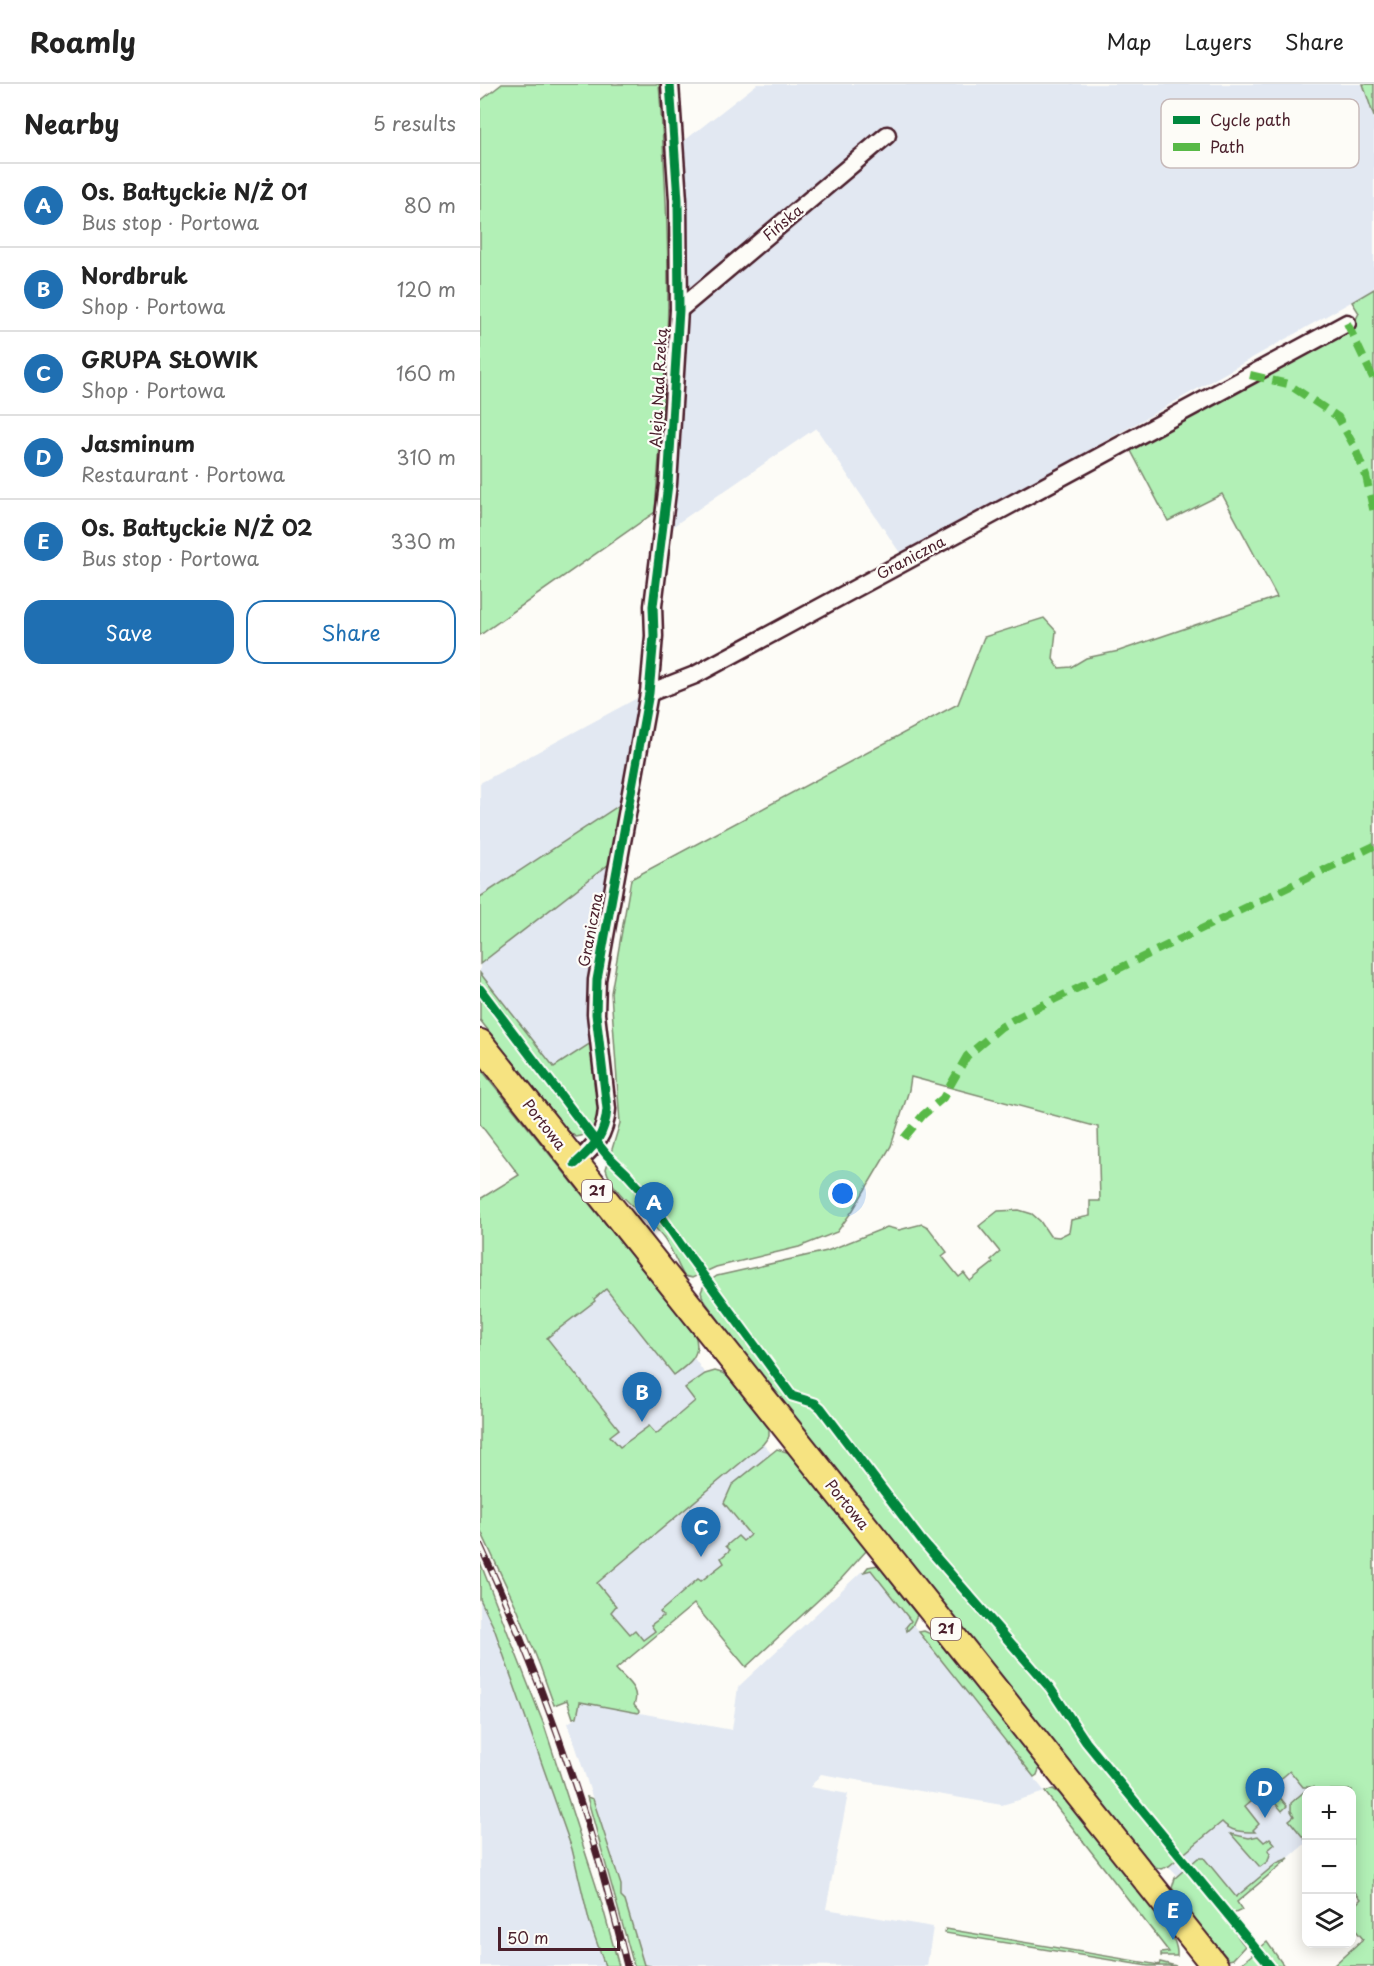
<!DOCTYPE html>
<meta charset="utf-8">
<style>
:root{--surface:#fff;--page:#f6f6f6;--text:#222;--muted:#767676;--line:#e0e0e0;--accent:#1f6fb2}
body{margin:0;font-family:"Playpen Sans",sans-serif;background:var(--page);color:var(--text)}
.controls{position:absolute;right:18px;bottom:18px;display:grid;overflow:hidden;border-radius:12px;box-shadow:0 3px 15px #0003}
.controls button{width:54px;height:54px;display:grid;place-items:center;padding:0;border:0;border-bottom:2px solid var(--line);background:var(--surface);color:var(--text);font:30px sans-serif}
.scale{position:absolute;left:18px;bottom:15px;width:122px;box-sizing:border-box;padding-left:6px;border:3px solid #4a1f2b;border-top:0;font-size:16px;line-height:21px;white-space:nowrap;color:#4a1f2b;-webkit-text-stroke:4px #fdfcf7;paint-order:stroke}
.you{position:absolute;left:363px;top:1110px;width:21px;height:21px;margin:-15px;border:4px solid #fff;border-radius:50%;background:#1a73e8;box-shadow:0 0 0 9px #1a73e833}
.badge{display:grid;place-items:center;width:39px;height:39px;border-radius:50%;background:var(--accent);color:#fff;font-size:20px;font-weight:700}
.pin{position:absolute;translate:-50% -50px;filter:drop-shadow(0 2px 3px #0008)}
.pin::after{content:'';position:absolute;top:32px;width:21px;height:18px;background:inherit;clip-path:polygon(0 0,100% 0,50% 100%)}
.list{margin:0;padding:0;list-style:none}
h2{display:flex;justify-content:space-between;align-items:center;height:78px;margin:0;padding:0 24px;font-size:26px}
h2 small{font-size:20px;font-weight:400;color:var(--muted)}
.list li{display:grid;grid-template-columns:39px 1fr auto;gap:18px;align-items:center;box-sizing:border-box;height:84px;padding:0 24px;border-top:2px solid var(--line)}
.list b{display:block;font-size:22px;white-space:nowrap}
.list p{margin:0;font-size:20px;white-space:nowrap;color:var(--muted)}
.list em{font-size:20px;font-style:normal;color:var(--muted)}
.actions{display:flex;gap:12px;padding:18px 24px}
.actions a{flex:1;padding:14px 0;border:2px solid var(--accent);border-radius:18px;text-align:center;font-size:21px;color:var(--accent)}
.actions .main{background:var(--accent);color:#fff}
.icon{flex:none;width:33px;height:33px;fill:none;stroke:currentColor;stroke-width:2;stroke-linecap:round;stroke-linejoin:round}
.map{position:relative;flex:none;width:894px;height:1882px;overflow:hidden}
header{display:flex;align-items:center;gap:36px;box-sizing:border-box;height:84px;padding:0 30px;background:var(--surface);border-bottom:2px solid var(--line)}
header strong{font-size:28px}
nav{display:flex;gap:33px;margin-inline-start:auto;font-size:21px}
main{display:flex}
aside{flex:1;background:var(--surface)}
.map>svg:first-child{display:block}
.built{fill:#e2e8f2}
.green{fill:#b2f0b6;stroke:#7e8870;stroke-width:1.5}
.lines{fill:none;stroke-linecap:round;stroke-linejoin:round}
.minor-casing{stroke:#4a1f2b;stroke-width:21}
.primary-casing{stroke:#4a1f2b;stroke-width:30}
.minor{stroke:#fdfcf7;stroke-width:16}
.primary{stroke:#f6e381;stroke-width:26}
.rail-casing{stroke:#4a1f2b;stroke-width:7}
.rail{stroke:#fdfcf7;stroke-width:4.5;stroke-dasharray:14;stroke-linecap:butt}
.quiet{stroke:#58b947;stroke-width:8;stroke-dasharray:15 8;stroke-linecap:butt}
.cycleway-casing{stroke:#fdfcf7;stroke-width:13}
.cycleway{stroke:#00873e;stroke-width:9}
.labels{text-anchor:middle;stroke-width:4.5;stroke-linejoin:round;paint-order:stroke}
.shield{fill:#fdfcf7;stroke:#806168;stroke-width:1.5}
.shield-label{font-size:14px;font-weight:bold;fill:#4a1f2b}
.street-label{font-size:15px;fill:#4a1f2b;stroke:#fdfcf7}
.key{fill:#fdfcf7;stroke:#c7baba;stroke-width:1.5}
.key-label{font-size:16px;fill:#4a1f2b}
</style>
<header>
<strong>Roamly</strong>
<nav><a>Map</a><a>Layers</a><a>Share</a></nav>
</header>
<main>
<aside>
<h2>Nearby<small>5 results</small></h2>
<ul class="list">
<li><span class="badge">A</span><div><b>Os. Bałtyckie N/Ż 01</b><p>Bus stop · Portowa</p></div><em>80 m</em></li>
<li><span class="badge">B</span><div><b>Nordbruk</b><p>Shop · Portowa</p></div><em>120 m</em></li>
<li><span class="badge">C</span><div><b>GRUPA SŁOWIK</b><p>Shop · Portowa</p></div><em>160 m</em></li>
<li><span class="badge">D</span><div><b>Jasminum</b><p>Restaurant · Portowa</p></div><em>310 m</em></li>
<li><span class="badge">E</span><div><b>Os. Bałtyckie N/Ż 02</b><p>Bus stop · Portowa</p></div><em>330 m</em></li>
</ul>
<div class="actions"><a class="main">Save</a><a>Share</a></div>
</aside>
<div class="map">
<svg width="894" height="1882" viewBox="0 0 894 1882">
<rect width="100%" height="100%" fill="#fdfcf7"/>
<filter id="ink" filterUnits="userSpaceOnUse"><feTurbulence type="fractalNoise" baseFrequency=".0167" numOctaves="2"/><feDisplacementMap in="SourceGraphic" scale="12" xChannelSelector="R" yChannelSelector="G"/><feConvolveMatrix kernelMatrix="1 2 1 2 8 2 1 2 1" color-interpolation-filters="sRGB"/></filter>
<g filter="url(#ink)">
<g class="built">
<path d="M277 0H883L894 33V205L422 472 336 344 192 443 201 361 207 175 204 57Z"/>
<path d="M161 612 141 720 0 813V699Z"/>
<path d="M129 780 108 908 114 957 74 984 0 889V880Z"/>
<path d="M121 1199 194 1291 214 1274 225 1290 206 1304 216 1317 140 1379 45 1259Z"/>
<path d="M283 1360 291 1369 252 1401 270 1451 262 1457 258 1453 247 1462 250 1466 244 1478 221 1498 219 1495 180 1528 183 1532 175 1546 163 1556 150 1550 131 1527 117 1499Z"/>
<path d="M391 1486 565 1708 522 1721 341 1690 330 1703 368 1710 346 1825 453 1843 447 1882 164 1881 145 1818 141 1813V1801L88 1639 97 1633 100 1618 252 1646 258 1603 381 1488Z"/>
<path d="M0 1515 14 1544 92 1765 109 1836 125 1882H0Z"/>
<path d="M812 1678 836 1706H826V1759L757 1818 718 1774 697 1792 688 1782Z"/>
</g>
<g class="green">
<path d="M22 0H179C184 68 188 136 188 205 188 279 180 354 175 428L0 551V17Z"/>
<path d="M883 0H894V33Z"/>
<path d="M894 205V1882H853L883 1855 872 1842V1824L881 1815 872 1805V1706H836L833 1703H823L810 1687 791 1703 807 1722 802 1727 784 1706 765 1722 779 1740 773 1746 775 1748C762 1748 751 1748 742 1738L689 1782 681 1785 673 1782 304 1322 223 1215 221 1208 224 1201 237 1192 347 1167 407 1143 419 1146 442 1140 448 1143 467 1168 462 1172 479 1193 484 1189 490 1197 513 1179 511 1176 520 1168 499 1142 518 1127 539 1126 552 1130 560 1137 570 1152 579 1153 589 1148 591 1136 610 1132V1117H620L618 1043 431 993 429 1006 411 1062 373 1126 357 1148 319 1163 236 1183 212 1194 204 1192C197 1180 192 1165 184 1154 167 1131 133 1112 126 1085L140 1039 131 909 151 795 478 620 504 553 564 534 576 547 573 575 579 584 591 583 606 574 639 567 797 513 742 410 688 437 649 363 872 243 879 229 872 218Z"/>
<path d="M141 720 129 780 0 880V813Z"/>
<path d="M0 889 74 983 114 957C117 983 135 1049 96 1053L87 1046 0 936Z"/>
<path d="M0 984 215 1251C222 1271 209 1280 194 1291L126 1205 114 1215 115 1217 67 1254 139 1345 130 1352 140 1363 169 1342 176 1350 215 1317 205 1304 225 1290 235 1287 242 1289 248 1293 289 1344V1352L283 1360 117 1499 136 1522 131 1528 150 1550 155 1546 163 1556 175 1547 171 1541 183 1532 180 1528 218 1495 221 1497 244 1479 241 1474 250 1466 246 1462 258 1452 263 1457 270 1451 244 1419 252 1401 297 1365 310 1369 387 1466 361 1495 266 1583 214 1520 136 1585C145 1596 161 1605 154 1621L159 1627 158 1629 100 1618 97 1633 93 1634 87 1616 74 1621 60 1582 38 1527 0 1445V1115L39 1091 0 1040Z"/>
<path d="M0 1478 64 1641 121 1817 139 1882H125L109 1836 92 1765 14 1544 0 1515Z"/>
<path d="M398 1481 437 1531 432 1542 427 1547 426 1543 431 1537 391 1486 384 1488 388 1483Z"/>
<path d="M444 1547 453 1551 558 1679 560 1683 557 1691 554 1693 439 1548Z"/>
<path d="M573 1705 581 1710 681 1833C688 1845 698 1858 697 1872H681V1869L689 1868 565 1708Z"/>
<path d="M826 1706H831H826V1757L809 1736 814 1732 811 1727V1719Z"/>
<path d="M107 1713 113 1715 141 1801V1813L145 1817 164 1881 171 1882H154Z"/>
<path d="M751 1750 769 1754 778 1752 784 1758 790 1754 795 1760 788 1766 790 1770 788 1777 780 1783Z"/>
<path d="M718 1774H724L756 1813 797 1779 809 1774 757 1818 762 1826 753 1830C750 1843 757 1853 765 1862L753 1875 749 1876 714 1835 692 1804 695 1794Z"/>
<path d="M466 1845 679 1881 680 1878 696 1882H668L465 1849Z"/>
<path d="M787 1858 804 1882H759L761 1880Z"/>
</g>
<g class="lines">
<g class="minor-casing">
<g id="minor">
<path d="M199 226 407 51"/>
<path d="M169 609 215 591 867 239"/>
<path d="M95 1080C114 1063 125 1052 127 1025L116 930 117 896 169 609 174 552 173 522 188 400 199 226 198 116 190 0"/>
</g>
</g>
<g class="primary-casing">
<path id="primary" d="M0 959 735 1882"/>
</g>
<use href="#minor" class="minor"/>
<use href="#primary" class="primary"/>
<g class="rail-casing">
<path id="rail" d="M0 1461C62 1596 112 1737 147 1882"/>
</g>
<use href="#rail" class="rail"/>
<g class="quiet">
<path d="M867 239 894 296"/>
<path d="M770 291 808 300 858 333 874 362 886 392 894 429"/>
<path d="M424 1054 443 1031 463 1014 487 972 521 943 540 932 894 762"/>
</g>
<g class="cycleway-casing">
<g id="cycleway">
<path d="M0 905 110 1050 127 1071 146 1089 170 1116 201 1161 312 1312 335 1319 341 1324 441 1456 570 1604 606 1658 790 1882"/>
<path d="M95 1080C114 1063 125 1052 127 1025L116 930 117 896 169 609 174 552 173 522 188 400 199 226 198 116 190 0"/>
</g>
</g>
<use href="#cycleway" class="cycleway"/>
</g>
</g>
<g class="labels">
<g class="shield">
<rect x="102" y="1096" width="30" height="22" rx="4.5"/>
<rect x="451" y="1534" width="30" height="22" rx="4.5"/>
</g>
<g class="shield-label">
<text x="117" y="1112">21</text>
<text x="466" y="1550">21</text>
</g>
<g class="street-label">
<text transform="translate(303 139) rotate(-40)" y="5">Fińska</text>
<text transform="translate(179 304) rotate(-87)" y="5">Aleja Nad Rzeką</text>
<text transform="translate(431 474) rotate(-28)" y="5">Graniczna</text>
<text transform="translate(111 846) rotate(-79)" y="5">Graniczna</text>
<text transform="translate(64 1041) rotate(52)" y="5">Portowa</text>
<text transform="translate(367 1421) rotate(51)" y="5">Portowa</text>
</g>
</g>
<rect x="681" y="15" width="198" height="69" rx="9" class="key"/>
<rect x="693" y="32" width="27" height="8" fill="#00873e"/>
<rect x="693" y="59" width="27" height="8" fill="#58b947"/>
<g class="key-label">
<text x="730" y="42">Cycle path</text>
<text x="730" y="69">Path</text>
</g>
</svg>
<div class="controls">
<button>+</button>
<button>−</button>
<button><svg class="icon" aria-label="layers" viewBox="0 0 24 24"><path d="M12 4l9 5-9 5-9-5zM3 14l9 5 9-5"/></svg></button>
</div>
<div class="scale">50 m</div>
<div class="you"></div>
<div class="pin badge" style="left:174px;top:1148px">A</div>
<div class="pin badge" style="left:162px;top:1338px">B</div>
<div class="pin badge" style="left:221px;top:1473px">C</div>
<div class="pin badge" style="left:785px;top:1734px">D</div>
<div class="pin badge" style="left:693px;top:1856px">E</div>
</div>
</main>
